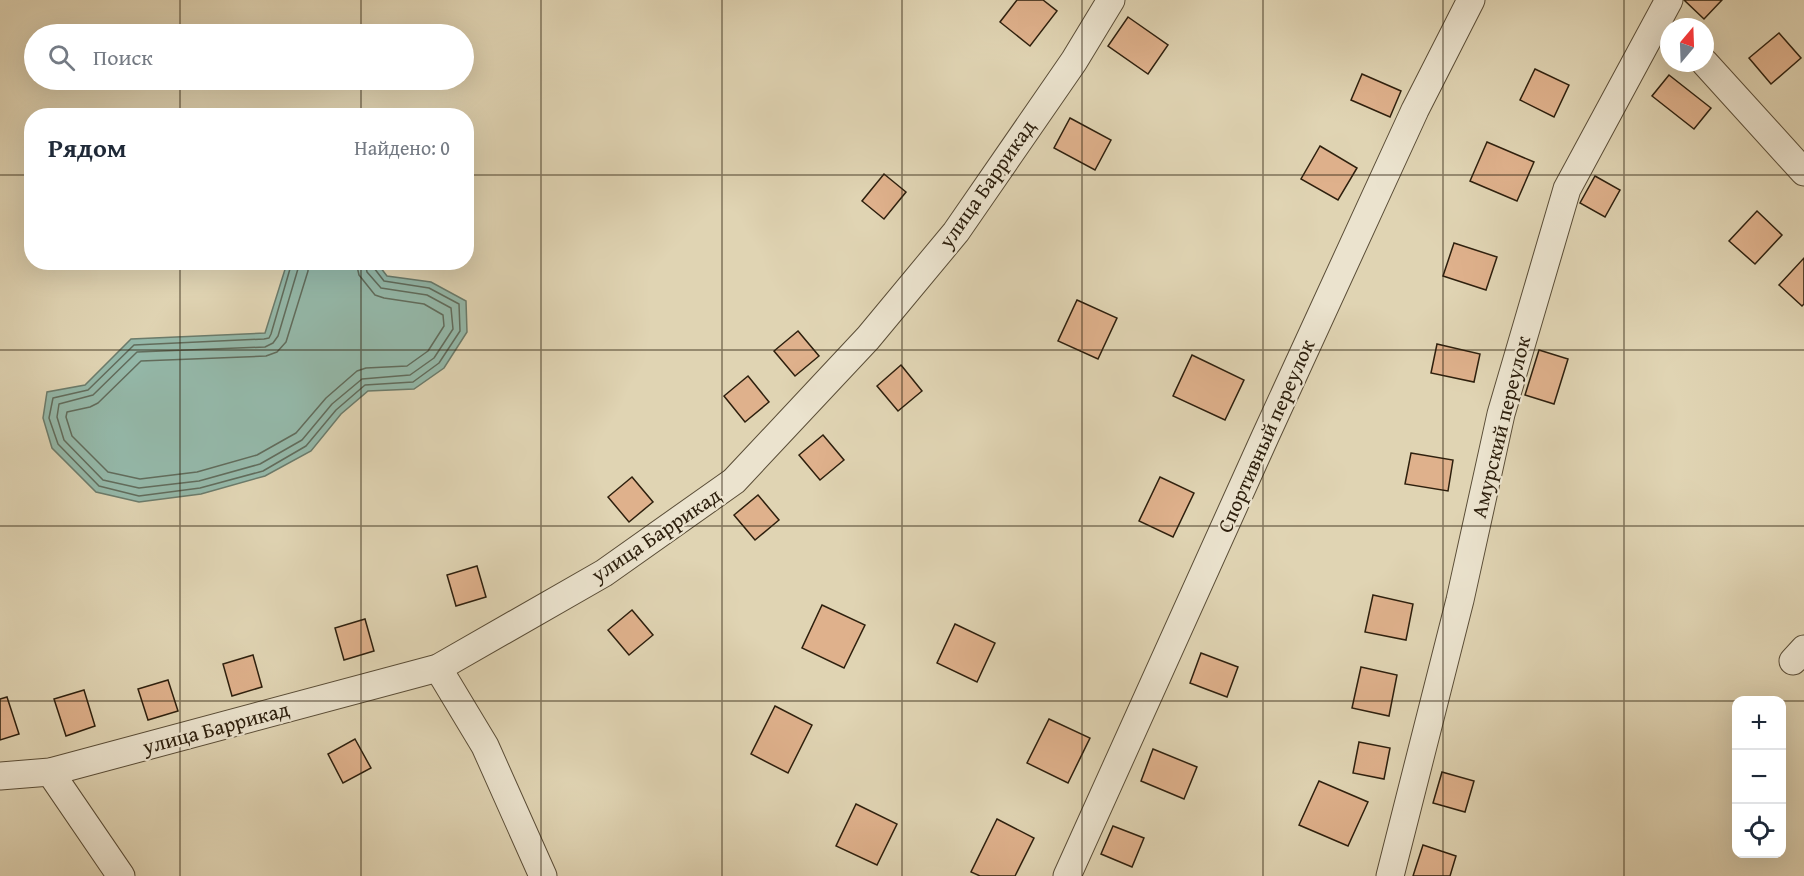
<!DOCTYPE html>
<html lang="ru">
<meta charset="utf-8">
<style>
:root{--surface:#fff;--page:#f2f2f3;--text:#1f2937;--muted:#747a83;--line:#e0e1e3}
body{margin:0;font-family:"Gentium Book Plus",serif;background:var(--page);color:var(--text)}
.controls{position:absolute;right:18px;bottom:18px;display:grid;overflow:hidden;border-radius:12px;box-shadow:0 6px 24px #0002}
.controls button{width:54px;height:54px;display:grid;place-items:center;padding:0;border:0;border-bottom:2px solid var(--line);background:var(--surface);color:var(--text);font:30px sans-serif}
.compass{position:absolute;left:1660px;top:18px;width:54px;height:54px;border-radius:50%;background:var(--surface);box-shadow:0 6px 24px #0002;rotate:19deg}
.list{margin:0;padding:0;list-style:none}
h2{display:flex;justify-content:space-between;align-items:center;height:78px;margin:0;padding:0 24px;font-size:26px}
h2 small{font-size:20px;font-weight:400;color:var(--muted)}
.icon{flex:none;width:33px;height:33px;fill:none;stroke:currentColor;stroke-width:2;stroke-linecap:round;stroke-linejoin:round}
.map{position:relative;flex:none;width:1804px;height:876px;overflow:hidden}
.search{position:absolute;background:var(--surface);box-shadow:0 6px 24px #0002;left:24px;top:24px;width:450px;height:66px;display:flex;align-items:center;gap:15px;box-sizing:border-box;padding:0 21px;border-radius:33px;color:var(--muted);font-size:22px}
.panel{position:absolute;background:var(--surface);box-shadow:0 6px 24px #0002;left:24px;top:108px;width:450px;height:162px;border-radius:24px}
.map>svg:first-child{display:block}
.water{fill:#94b8a9;stroke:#6b7b6b;stroke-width:1.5}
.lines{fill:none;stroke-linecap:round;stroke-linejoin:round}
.shore{stroke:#616c5c;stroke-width:1.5}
.building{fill:#dfb18c;stroke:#2e200e;stroke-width:1.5}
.minor-casing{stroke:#5a4d37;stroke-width:29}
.minor{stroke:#ebe3ce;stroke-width:27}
.grid{fill:none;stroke:#2e200e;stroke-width:1.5;stroke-opacity:0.55}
.labels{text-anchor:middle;stroke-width:4.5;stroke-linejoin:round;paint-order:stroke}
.street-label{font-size:21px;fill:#2e200e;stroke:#ebe3ce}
</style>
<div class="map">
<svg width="1804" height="876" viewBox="0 0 1804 876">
<rect width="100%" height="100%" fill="#e0d4b3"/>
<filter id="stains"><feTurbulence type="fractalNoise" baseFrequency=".00333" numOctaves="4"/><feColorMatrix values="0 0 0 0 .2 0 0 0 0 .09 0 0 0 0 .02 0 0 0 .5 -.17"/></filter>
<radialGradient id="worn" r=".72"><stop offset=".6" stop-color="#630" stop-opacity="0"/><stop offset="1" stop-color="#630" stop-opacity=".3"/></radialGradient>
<path class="water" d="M287 263H377L387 276 431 282 466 301 467 332 444 368 414 389 368 391 341 414 311 451 265 476 201 494 139 502 96 492 52 448 43 418 47 392 85 385 131 339 265 333Z"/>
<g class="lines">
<g class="shore">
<path d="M292 262 271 334 269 338 264 339 134 345 88 390 53 398 49 418 58 444 99 486 139 496 200 488 263 471 306 446 336 410 365 385 413 382 439 363 460 331 459 304 429 288 384 281 374 268 373 262"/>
<path d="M300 262 278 336 273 343 265 347 137 352 93 395 59 404 57 417 64 440 103 480 139 488 199 481 260 464 302 440 332 404 362 379 410 375 434 358 453 329 451 308 427 295 381 288 367 272 365 262"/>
<path d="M309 262 308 271 286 342 277 352 266 356 141 361 98 403 90 407 67 412 66 417 72 436 108 472 140 479 197 472 257 455 296 433 326 398 357 371 366 368 407 366 428 351 444 326 443 315 424 304 384 298 375 295 359 275 356 262"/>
</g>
</g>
<g class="building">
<path d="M1017 0H1043L1057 11 1030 46 1000 22Z"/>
<path d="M1684 0H1722L1704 19Z"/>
<path d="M1128 17 1168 45 1148 74 1108 46Z"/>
<path d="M1779 33 1801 58 1771 84 1749 58Z"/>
<path d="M1535 69 1569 85 1554 117 1520 100Z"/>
<path d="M1362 74 1401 91 1390 117 1351 100Z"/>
<path d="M1669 75 1711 108 1694 129 1652 96Z"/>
<path d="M1070 118 1111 140 1095 170 1054 148Z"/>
<path d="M1487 142 1534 162 1517 201 1470 181Z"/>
<path d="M1320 146 1357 168 1338 200 1301 179Z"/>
<path d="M884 174 906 192 884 219 862 201Z"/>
<path d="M1595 176 1620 190 1605 217 1580 203Z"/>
<path d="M1757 211 1782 235 1755 264 1729 241Z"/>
<path d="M1454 243 1497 257 1486 290 1443 276Z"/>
<path d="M1804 258V304L1802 306 1779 285Z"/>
<path d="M1077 300 1117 318 1098 359 1058 341Z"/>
<path d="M798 331 819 356 795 376 774 351Z"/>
<path d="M1437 344 1480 354 1474 382 1431 373Z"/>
<path d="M1539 350 1568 359 1554 404 1525 395Z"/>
<path d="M1192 355 1244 380 1225 420 1173 396Z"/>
<path d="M901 365 922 391 898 411 877 386Z"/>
<path d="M748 376 769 402 745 422 724 396Z"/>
<path d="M823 435 844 460 820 480 799 455Z"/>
<path d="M1411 453 1453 460 1448 491 1405 484Z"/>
<path d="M632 477 653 502 629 522 608 497Z"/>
<path d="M1160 477 1194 493 1173 537 1139 521Z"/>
<path d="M758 495 779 520 755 540 734 515Z"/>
<path d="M477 566 486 597 456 606 447 575Z"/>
<path d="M1373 595 1413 604 1406 640 1365 632Z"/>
<path d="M822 605 865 625 844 668 802 648Z"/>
<path d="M632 610 653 635 629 655 608 630Z"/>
<path d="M365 619 374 651 344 660 335 628Z"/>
<path d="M955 624 995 643 977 682 937 663Z"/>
<path d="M1201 653 1238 667 1227 697 1190 683Z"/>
<path d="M253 655 262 687 232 696 223 664Z"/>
<path d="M1361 667 1397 675 1389 716 1352 708Z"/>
<path d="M168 680 178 711 148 720 138 689Z"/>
<path d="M84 690 95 726 66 736 54 699Z"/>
<path d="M7 697 19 734 0 740V699Z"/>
<path d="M775 706 812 725 788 773 751 754Z"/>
<path d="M1049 719 1090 738 1068 783 1027 763Z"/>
<path d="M355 739 371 768 343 783 328 754Z"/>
<path d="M1359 742 1390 748 1384 779 1353 773Z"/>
<path d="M1153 749 1197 767 1184 799 1141 781Z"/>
<path d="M1442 772 1474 781 1465 812 1433 803Z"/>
<path d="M1319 781 1368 802 1348 846 1299 825Z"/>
<path d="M856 804 897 824 877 865 836 846Z"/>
<path d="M997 819 1034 838 1015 876H980L971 872Z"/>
<path d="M1113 826 1144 838 1132 867 1101 854Z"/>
<path d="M1423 845 1456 856 1450 876H1413Z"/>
</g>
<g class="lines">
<g class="minor-casing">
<g id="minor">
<path d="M1705 63 1804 172"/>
<path d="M1793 661 1804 649"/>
<path d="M438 668 485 746 543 876"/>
<path d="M50 772 121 876"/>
<path d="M0 776 50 772 438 668 604 573 734 481 868 338 956 232 1074 61 1111 0"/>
<path d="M1067 876 1265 437 1415 110 1471 0"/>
<path d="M1390 876 1460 600 1501 414 1567 189 1669 0"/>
</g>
</g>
<use href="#minor" class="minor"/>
</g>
<path class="grid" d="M180 0V34M361 0V34M541 0V876M722 0V876M902 0V876M1082 0V876M1263 0V876M1443 0V876M1624 0V876M180 80V116M361 80V116M0 175H32M466 175H1804M180 262V876M361 262V876M0 350H1804M0 526H1804M0 701H1736M1782 701H1804"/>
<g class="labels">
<g class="street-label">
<text transform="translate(987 184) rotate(-55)" y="7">улица Баррикад</text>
<text transform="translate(1501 427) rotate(-76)" y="7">Амурский переулок</text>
<text transform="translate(1266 436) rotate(-66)" y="7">Спортивный переулок</text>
<text transform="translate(656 535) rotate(-34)" y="7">улица Баррикад</text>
<text transform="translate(216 728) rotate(-15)" y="7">улица Баррикад</text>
</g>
</g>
<rect width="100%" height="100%" filter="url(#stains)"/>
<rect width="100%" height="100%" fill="url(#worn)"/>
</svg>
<div class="controls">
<button>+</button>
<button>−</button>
<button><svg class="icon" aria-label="locate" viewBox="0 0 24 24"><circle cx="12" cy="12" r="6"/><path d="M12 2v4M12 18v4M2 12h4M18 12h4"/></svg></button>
</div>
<svg class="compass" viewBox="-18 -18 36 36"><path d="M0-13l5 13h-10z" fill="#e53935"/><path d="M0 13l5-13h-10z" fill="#747a83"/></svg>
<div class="search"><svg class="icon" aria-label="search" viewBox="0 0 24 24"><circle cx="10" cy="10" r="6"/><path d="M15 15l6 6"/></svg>Поиск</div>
<section class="panel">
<h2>Рядом<small>Найдено: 0</small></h2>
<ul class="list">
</ul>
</section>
</div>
